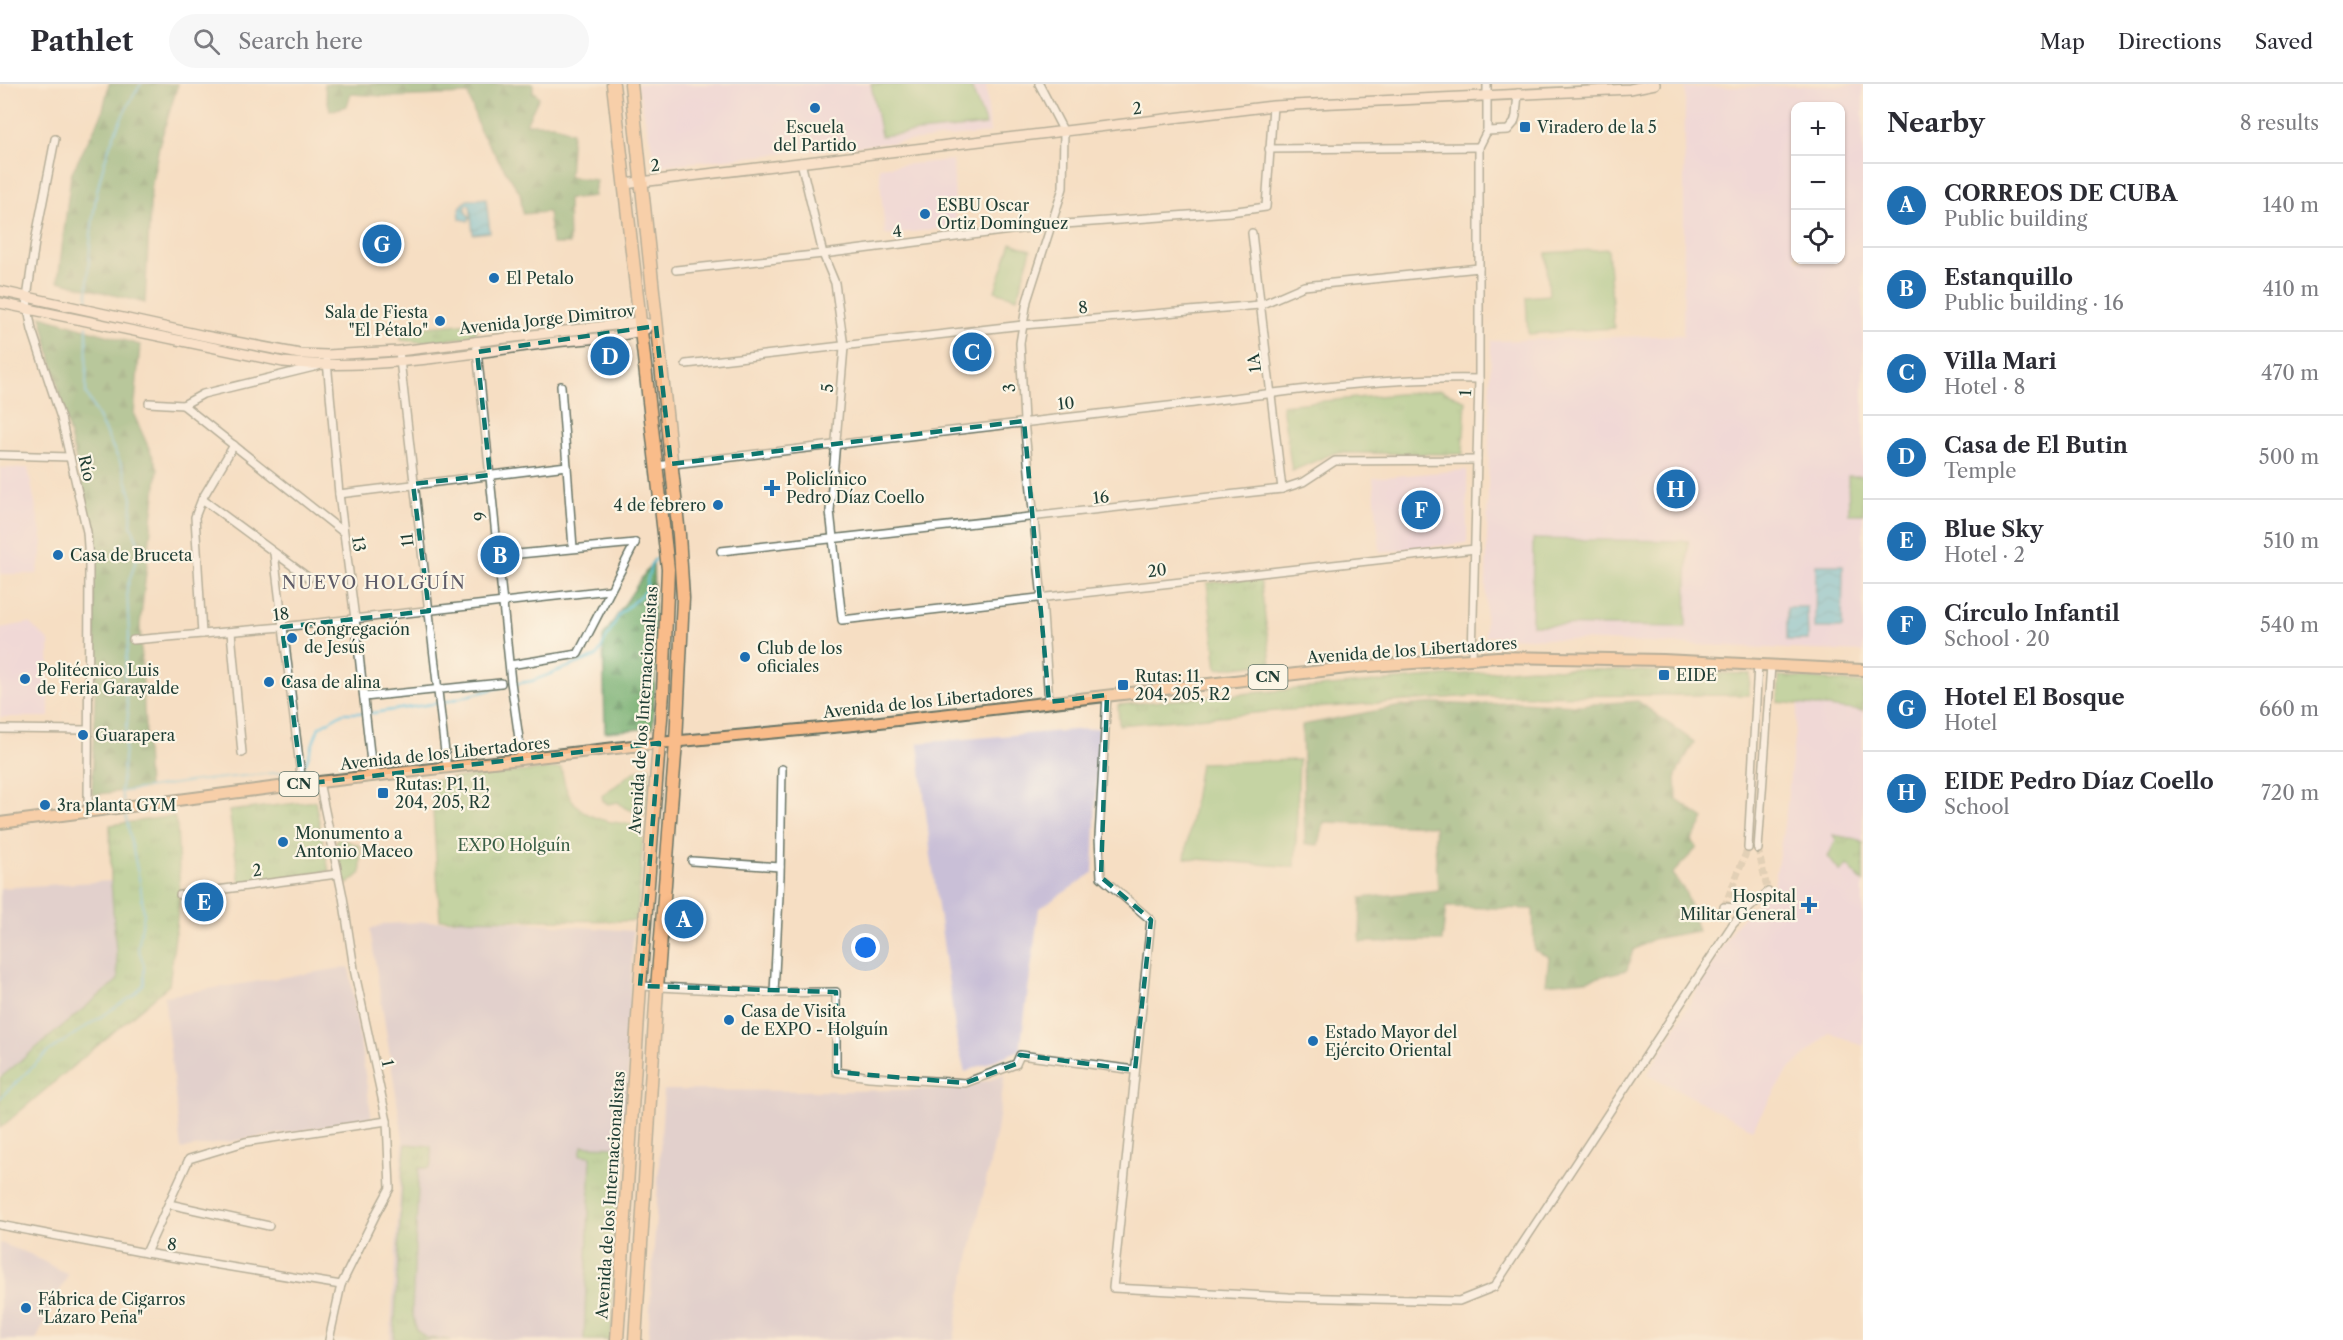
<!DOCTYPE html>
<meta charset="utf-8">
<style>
:root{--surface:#fff;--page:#f7f7f7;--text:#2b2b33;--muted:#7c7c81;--line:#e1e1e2;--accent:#1f6fb2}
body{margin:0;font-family:"Libre Caslon Text",serif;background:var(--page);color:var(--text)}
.controls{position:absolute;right:18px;top:18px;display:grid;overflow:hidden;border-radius:12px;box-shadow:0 2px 4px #0004}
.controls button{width:54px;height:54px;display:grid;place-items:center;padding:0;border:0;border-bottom:2px solid var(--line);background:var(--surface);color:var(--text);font:30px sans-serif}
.you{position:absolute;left:866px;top:864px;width:21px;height:21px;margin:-15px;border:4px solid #fff;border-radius:50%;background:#1a73e8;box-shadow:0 0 0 9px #1a73e833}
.badge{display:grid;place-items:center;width:39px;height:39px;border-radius:50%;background:var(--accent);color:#fff;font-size:20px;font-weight:700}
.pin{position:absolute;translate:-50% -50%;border:3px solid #fff;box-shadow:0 2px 6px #0006}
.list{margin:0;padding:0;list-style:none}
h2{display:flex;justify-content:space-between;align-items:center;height:78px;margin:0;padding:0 24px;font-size:26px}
h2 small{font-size:20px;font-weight:400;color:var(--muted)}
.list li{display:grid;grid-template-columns:39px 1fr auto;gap:18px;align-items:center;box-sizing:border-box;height:84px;padding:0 24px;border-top:2px solid var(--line)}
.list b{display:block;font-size:22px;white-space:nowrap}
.list p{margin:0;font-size:20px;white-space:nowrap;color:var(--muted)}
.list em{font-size:20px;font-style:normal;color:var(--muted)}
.icon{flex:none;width:33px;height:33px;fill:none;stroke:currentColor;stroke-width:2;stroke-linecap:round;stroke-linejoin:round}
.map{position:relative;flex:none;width:1863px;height:1256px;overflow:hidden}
header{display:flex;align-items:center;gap:36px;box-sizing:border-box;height:84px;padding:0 30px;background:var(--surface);border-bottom:2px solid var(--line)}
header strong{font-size:28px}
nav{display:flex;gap:33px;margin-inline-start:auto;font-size:21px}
.search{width:420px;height:54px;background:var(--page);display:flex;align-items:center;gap:15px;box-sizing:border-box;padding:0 21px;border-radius:33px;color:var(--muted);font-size:22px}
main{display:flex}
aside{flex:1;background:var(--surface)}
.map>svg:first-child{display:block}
.built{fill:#e9d1ed;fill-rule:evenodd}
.industrial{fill:#c9bfd7}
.grass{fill:url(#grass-tufts);stroke:#548158;stroke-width:1.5}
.forest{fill:url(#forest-firs);stroke:#467450;stroke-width:1.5}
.garden{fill:#89c57b;stroke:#548158;stroke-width:1.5}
.water{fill:url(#water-waves);stroke:#408089;stroke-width:1.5}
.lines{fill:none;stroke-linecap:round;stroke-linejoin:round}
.stream{stroke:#60c3de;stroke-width:2}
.street-tunnel{stroke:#cbbea6;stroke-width:7;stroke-dasharray:7 3.5;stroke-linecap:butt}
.street-casing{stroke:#6a7566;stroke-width:10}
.secondary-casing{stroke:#6a7566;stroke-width:12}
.primary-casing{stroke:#6a7566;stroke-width:14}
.highway-casing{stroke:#6a7566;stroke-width:15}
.street{stroke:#fff;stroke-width:7}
.secondary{stroke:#fde4d0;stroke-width:9}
.primary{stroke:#f9bc8a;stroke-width:10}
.highway{stroke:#f9bc8a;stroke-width:12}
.marked{fill:none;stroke:#0f766e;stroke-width:4.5;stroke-dasharray:12 8;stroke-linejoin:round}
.poi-dot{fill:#1f6fb2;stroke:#fcf5e5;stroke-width:2}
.labels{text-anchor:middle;stroke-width:4.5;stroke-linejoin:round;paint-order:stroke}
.shield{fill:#fcf5e5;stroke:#617469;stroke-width:1.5}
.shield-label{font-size:15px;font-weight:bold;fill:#1f3d34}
.street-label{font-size:16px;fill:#1f3d34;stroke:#fcf5e5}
.poi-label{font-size:16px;fill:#1f3d34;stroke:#fcf5e5;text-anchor:start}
.park-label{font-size:16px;fill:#3a5f46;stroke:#fcf5e5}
.neighbourhood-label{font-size:18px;letter-spacing:1.5px;fill:#5e5b68;stroke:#fcf5e5}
</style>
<header>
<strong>Pathlet</strong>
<div class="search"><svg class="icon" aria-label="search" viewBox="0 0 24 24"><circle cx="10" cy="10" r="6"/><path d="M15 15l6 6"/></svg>Search here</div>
<nav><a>Map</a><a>Directions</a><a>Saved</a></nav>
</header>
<main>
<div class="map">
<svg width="1863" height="1256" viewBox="0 0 1863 1256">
<defs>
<pattern id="grass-tufts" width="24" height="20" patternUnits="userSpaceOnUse" patternTransform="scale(1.5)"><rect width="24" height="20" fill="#89c57b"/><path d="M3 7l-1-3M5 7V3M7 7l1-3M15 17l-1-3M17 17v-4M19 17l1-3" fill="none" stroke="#6fa166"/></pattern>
<pattern id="forest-firs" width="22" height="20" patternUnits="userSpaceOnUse" patternTransform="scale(1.5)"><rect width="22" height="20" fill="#6eaa6b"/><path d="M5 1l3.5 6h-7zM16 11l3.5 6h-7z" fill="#5a8c59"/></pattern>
<pattern id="water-waves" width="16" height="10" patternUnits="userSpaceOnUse" patternTransform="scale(1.5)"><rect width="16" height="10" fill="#60c3de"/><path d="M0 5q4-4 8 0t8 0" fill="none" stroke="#4fa0b5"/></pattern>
</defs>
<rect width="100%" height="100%" fill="#fcf5e5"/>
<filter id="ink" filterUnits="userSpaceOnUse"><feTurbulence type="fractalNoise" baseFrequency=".0167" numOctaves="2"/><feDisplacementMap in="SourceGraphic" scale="12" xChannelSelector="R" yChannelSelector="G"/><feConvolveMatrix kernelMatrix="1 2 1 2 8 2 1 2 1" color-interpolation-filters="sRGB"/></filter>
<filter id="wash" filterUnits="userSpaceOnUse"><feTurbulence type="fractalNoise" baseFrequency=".008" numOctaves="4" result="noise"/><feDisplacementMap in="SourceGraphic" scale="24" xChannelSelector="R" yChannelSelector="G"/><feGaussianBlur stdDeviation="1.35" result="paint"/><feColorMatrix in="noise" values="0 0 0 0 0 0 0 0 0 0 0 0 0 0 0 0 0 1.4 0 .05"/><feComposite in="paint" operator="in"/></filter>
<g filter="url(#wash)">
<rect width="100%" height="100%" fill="#f6dec3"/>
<g class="built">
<path d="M637 0H986L990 49 656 82Z"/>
<path d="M1863 1V568L1485 552 1491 257 1683 251 1685 4ZM1796 22H1840V176H1796Z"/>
<path d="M953 76 956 143 885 151 879 83Z"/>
<path d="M0 384H28L43 459 37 490H0Z"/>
<path d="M1467 386V459L1380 468 1373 394Z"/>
<path d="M29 539 49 557V633H0V544Z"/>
<path d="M1798 620 1863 627V962L1830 948 1787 988 1752 1045 1648 990 1735 841 1774 801 1786 728Z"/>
</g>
<g class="industrial">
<path d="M1099 644 1093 789 1039 825 1020 966 965 988 957 958 931 772 918 659Z"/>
<path d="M111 797 118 896 0 994V804Z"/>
<path d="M479 835 633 847 625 1071 613 1256H390L403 1055 370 845 384 840Z"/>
<path d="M349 883 372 1036 181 1065 164 912Z"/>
<path d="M1005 989 997 1047 961 1212 954 1256H648L664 1006 840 1007 950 1005 990 996Z"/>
<path d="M0 1159 30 1170 68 1191 36 1256H0Z"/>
</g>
<g class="grass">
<path d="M472 239 477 246 474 253 420 258 401 256V249L404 245Z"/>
<path d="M1441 306 1466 317 1463 370 1334 369 1292 387 1282 321Z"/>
<path d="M1260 494 1271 579 1217 585 1207 499Z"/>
<path d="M1531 584 1750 590 1749 611 1471 612 1276 627 1119 641 1118 621Z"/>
<path d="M1779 592 1863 599V627L1778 618Z"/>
<path d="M561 684C563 692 564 703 569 711 584 738 616 740 644 740L637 837 440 835 431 696Z"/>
<path d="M315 717 329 787 240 800 229 727Z"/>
<path d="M174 732 177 743 180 811 169 901 0 1044V994L118 896 111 797 110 741Z"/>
<path d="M1833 751 1856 755 1863 759V798L1847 781 1840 788 1828 773 1836 756Z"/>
<path d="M339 754 360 762 361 789 348 800 343 798 336 757Z"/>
<path d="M406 1060 431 1062 432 1078 429 1084H419L412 1226 416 1246 427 1254 451 1256H394L403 1082Z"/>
<path d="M582 1062 622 1063 611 1256H584L591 1072 580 1071Z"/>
</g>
<g class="forest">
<path d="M109 0H178L159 62 151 105 145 219 58 197 71 90 102 30Z"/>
<path d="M324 0H533V7L539 13 526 40H553L572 48 569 93 596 96 594 112 568 115 569 160H552L548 128 523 130 520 109 480 47 468 10 395 13 351 10 347 22 330 27Z"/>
<path d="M41 232 140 261 134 331 158 384 140 541 148 704 92 711 96 573 91 439Z"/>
<path d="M653 477 656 581 653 644 605 648 603 553Z"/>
<path d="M1638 617 1694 658 1676 691 1677 716 1704 735 1692 756 1697 764 1672 790 1685 807 1698 847 1653 855 1633 866 1627 886 1587 896 1546 900 1549 873 1534 866 1533 825 1446 823 1442 857 1360 858 1361 814 1438 806 1434 742 1324 738 1319 761 1305 760 1302 641 1401 622 1437 619 1476 621 1519 618 1578 621Z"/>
</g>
<g class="garden">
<path d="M871 0H970L986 41 881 52Z"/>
<path d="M1011 159 1031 166 1017 214 995 207Z"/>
<path d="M1608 165 1614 244 1528 250 1526 213 1549 211 1546 169Z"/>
<path d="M1848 392H1863V430H1849Z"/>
<path d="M1533 455 1688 457 1686 543 1532 541Z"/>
<path d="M1299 676 1295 783 1185 774 1200 679Z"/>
<path d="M650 683 645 731 625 724 618 718 608 720 603 717 602 712C606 706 612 705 618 700 628 691 636 685 650 683Z"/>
</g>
<g class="water">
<path d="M486 114 490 148 473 150 470 121H466V128L470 134 468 137 460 135 459 124 467 116Z"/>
<path d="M1816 481H1843L1842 544H1815Z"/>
<path d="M1787 523H1807L1808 556H1787Z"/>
</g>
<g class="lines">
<g class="stream">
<path d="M87 224C89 141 94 71 141 0"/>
<path d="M87 242 86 309 122 382 132 414 131 441 140 463 127 504 129 552 124 590 128 630 121 708 124 719"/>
<path d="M514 600 532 597 597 572 619 531 645 507 651 480 656 475"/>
<path d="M305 681 319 643 343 629H373L445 618 508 601"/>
<path d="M121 708 194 697 294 687"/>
<path d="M0 1014 49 967 134 911 144 900V881L138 864 144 830 140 799 125 728"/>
</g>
</g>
</g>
<g filter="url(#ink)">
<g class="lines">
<g class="street-tunnel">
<path d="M1758 765 1768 808"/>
<path d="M1724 823 1748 764"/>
</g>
<g class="street-casing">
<g id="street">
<path d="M1039 0 1064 48 1063 104 1027 217 1020 259 1024 337 1042 515 1049 618"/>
<path d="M1487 47 1508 46 1514 39 1516 32 1518 9"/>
<path d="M55 55 35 158 27 214 28 224 32 246 61 334 87 448 89 477 88 727"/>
<path d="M1269 65 1479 63"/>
<path d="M801 78 823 170 835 199 844 263 830 427 842 536 1475 465"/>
<path d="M1252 149 1282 405"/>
<path d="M676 186 823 170 1051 141 1230 128 1266 123 1273 22"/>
<path d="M476 257 511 598 522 676"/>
<path d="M399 267 446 677"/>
<path d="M327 277 339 410 355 535 372 687"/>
<path d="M686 280 1023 241 1260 221 1304 202 1479 184"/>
<path d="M561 302 573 464"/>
<path d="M149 319 183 321 203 310 318 282"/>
<path d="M183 321 343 448"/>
<path d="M0 371 70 373"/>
<path d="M656 382C830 362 1003 340 1177 321 1277 309 1379 293 1479 295"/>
<path d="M339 410 567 382"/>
<path d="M202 415 309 494"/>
<path d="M721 467 1282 405 1303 398 1335 377 1477 376"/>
<path d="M274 469 302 700"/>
<path d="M497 472 635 459"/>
<path d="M231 548 242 669"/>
<path d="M202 550 195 433 202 415 234 361"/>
<path d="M133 556 282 543 609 506"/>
<path d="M1472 574 1479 295V63L1487 47V0"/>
<path d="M510 581 578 570 635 459"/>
<path d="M1107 611 1099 753 1101 793 1151 836 1113 1204 1289 1213 1459 1217 1494 1203 1733 840 1748 825"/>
<path d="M364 613 501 599"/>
<path d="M0 645 88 646"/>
<path d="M319 698 343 813 354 885 387 1037 390 1104 377 1128 341 1201 329 1256"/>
<path d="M1748 764 1758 580"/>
<path d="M1758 765 1771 581"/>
<path d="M692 777 780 783"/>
<path d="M180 811 337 790"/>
<path d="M1724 823 1748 825 1768 808"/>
<path d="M640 902 774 909 836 908V988L869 993 965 999 1016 980 1020 971 1135 986"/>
<path d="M774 909 780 792 782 685"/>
<path d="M169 1120 269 1142"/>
<path d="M0 1141 146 1169 341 1201"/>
<path d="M146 1169 189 1075 245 1058 387 1037"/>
</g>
</g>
<g class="secondary-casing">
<g id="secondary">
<path d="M624 100 1273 22 1630 5 1655 0"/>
<path d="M0 207 205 252 300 270 327 271 399 267 639 238 656 242"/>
<path d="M0 219 283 278C371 287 468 270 556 258 583 255 622 254 646 245"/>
</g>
</g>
<g class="primary-casing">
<path id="primary" d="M0 739 302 700 659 659 854 641 1356 583 1498 573 1663 576 1863 586"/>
</g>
<g class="highway-casing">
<g id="highway">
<path d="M613 0 668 485 663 609 640 902 617 1256"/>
<path d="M631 0 679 451 683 514 676 658 657 904 635 1256"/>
</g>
</g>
<use href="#street" class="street"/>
<use href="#secondary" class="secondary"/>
<use href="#primary" class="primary"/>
<use href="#highway" class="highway"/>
</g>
</g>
<path d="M0 0H1863V1256H0ZM656 242 671 380 1024 337 1049 618 1107 611 1101 793 1151 836 1135 986 1020 971 1016 980 965 999 836 988V908L640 902 659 659 302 700 282 543 429 527 413 400 490 391 477 268Z" fill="#f6dec3" fill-opacity=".55" fill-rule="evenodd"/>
<path class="marked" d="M656 242 671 380 1024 337 1049 618 1107 611 1101 793 1151 836 1135 986 1020 971 1016 980 965 999 836 988V908L640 902 659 659 302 700 282 543 429 527 413 400 490 391 477 268Z"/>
<g class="poi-dot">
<circle cx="815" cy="24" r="6"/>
<rect x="1519" y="37" width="12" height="12" rx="3"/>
<circle cx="925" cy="130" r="6"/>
<circle cx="494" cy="194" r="6"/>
<circle cx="440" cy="237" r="6"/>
<path d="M769 395h6v6h6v6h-6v6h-6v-6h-6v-6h6z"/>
<circle cx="718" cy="421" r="6"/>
<circle cx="58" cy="471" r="6"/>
<circle cx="292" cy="554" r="6"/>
<circle cx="745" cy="573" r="6"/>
<rect x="1658" y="585" width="12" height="12" rx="3"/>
<circle cx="25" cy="595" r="6"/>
<circle cx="269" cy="598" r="6"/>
<rect x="1117" y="595" width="12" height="12" rx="3"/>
<circle cx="83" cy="651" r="6"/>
<rect x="377" y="703" width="12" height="12" rx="3"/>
<circle cx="45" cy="721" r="6"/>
<circle cx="283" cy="758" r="6"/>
<path d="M1806 812h6v6h6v6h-6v6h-6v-6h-6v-6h6z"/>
<circle cx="729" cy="936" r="6"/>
<circle cx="1313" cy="957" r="6"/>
<circle cx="26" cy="1224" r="6"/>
</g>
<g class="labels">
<g class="shield">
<rect x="1248.5" y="581" width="39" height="24" rx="4.5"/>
<rect x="279.5" y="688" width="39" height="24" rx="4.5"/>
</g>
<g class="shield-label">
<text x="1268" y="598">CN</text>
<text x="299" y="705">CN</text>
</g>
<g class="street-label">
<text transform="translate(1137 24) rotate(-7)" y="6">2</text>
<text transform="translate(655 81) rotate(-7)" y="6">2</text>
<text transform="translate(897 147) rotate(-7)" y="6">4</text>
<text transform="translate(1083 223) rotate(-5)" y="6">8</text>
<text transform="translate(547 235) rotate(-6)" y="6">Avenida Jorge Dimitrov</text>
<text transform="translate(1254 279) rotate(-97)" y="6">1A</text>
<text transform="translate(827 304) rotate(-86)" y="6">5</text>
<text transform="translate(1009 304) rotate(-93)" y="6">3</text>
<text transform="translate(1465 309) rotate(-88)" y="6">1</text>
<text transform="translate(1066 319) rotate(-6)" y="6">10</text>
<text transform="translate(87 384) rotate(77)" y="6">Río</text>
<text transform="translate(1101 413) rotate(-6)" y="6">16</text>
<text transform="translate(480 432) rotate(-95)" y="6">9</text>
<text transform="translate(407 456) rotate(-97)" y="6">11</text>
<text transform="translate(359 460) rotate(82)" y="6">13</text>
<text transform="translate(1157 486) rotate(-7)" y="6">20</text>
<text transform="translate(281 530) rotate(-6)" y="6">18</text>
<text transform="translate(1412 566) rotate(-4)" y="6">Avenida de los Libertadores</text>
<text transform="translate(928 617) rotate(-6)" y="6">Avenida de los Libertadores</text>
<text transform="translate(643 626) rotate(-86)" y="6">Avenida de los Internacionalistas</text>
<text transform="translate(445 669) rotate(-6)" y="6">Avenida de los Libertadores</text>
<text transform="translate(257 786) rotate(-8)" y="6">2</text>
<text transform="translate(388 979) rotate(78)" y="6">1</text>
<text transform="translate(610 1111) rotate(-86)" y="6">Avenida de los Internacionalistas</text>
<text transform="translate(172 1160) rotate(9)" y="6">8</text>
</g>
<g class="poi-label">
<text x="815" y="49" text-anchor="middle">Escuela<tspan x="815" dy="18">del Partido</tspan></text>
<text x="1537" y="49">Viradero de la 5</text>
<text x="937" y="127">ESBU Oscar<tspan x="937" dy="18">Ortiz Domínguez</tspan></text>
<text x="506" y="200">El Petalo</text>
<text x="428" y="234" text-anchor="end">Sala de Fiesta<tspan x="428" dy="18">"El Pétalo"</tspan></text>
<text x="786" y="401">Policlínico<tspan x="786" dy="18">Pedro Díaz Coello</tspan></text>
<text x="706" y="427" text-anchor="end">4 de febrero</text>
<text x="70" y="477">Casa de Bruceta</text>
<text x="304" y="551">Congregación<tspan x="304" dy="18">de Jesús</tspan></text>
<text x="757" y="570">Club de los<tspan x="757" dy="18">oficiales</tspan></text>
<text x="37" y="592">Politécnico Luis<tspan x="37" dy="18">de Feria Garayalde</tspan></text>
<text x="1676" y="597">EIDE</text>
<text x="1135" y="598">Rutas: 11,<tspan x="1135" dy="18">204, 205, R2</tspan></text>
<text x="281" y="604">Casa de alina</text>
<text x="95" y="657">Guarapera</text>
<text x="395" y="706">Rutas: P1, 11,<tspan x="395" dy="18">204, 205, R2</tspan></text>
<text x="57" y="727">3ra planta GYM</text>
<text x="295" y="755">Monumento a<tspan x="295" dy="18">Antonio Maceo</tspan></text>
<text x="1796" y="818" text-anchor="end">Hospital<tspan x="1796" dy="18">Militar General</tspan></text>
<text x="741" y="933">Casa de Visita<tspan x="741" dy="18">de EXPO - Holguín</tspan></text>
<text x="1325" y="954">Estado Mayor del<tspan x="1325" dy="18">Ejército Oriental</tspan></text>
<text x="38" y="1221">Fábrica de Cigarros<tspan x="38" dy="18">"Lázaro Peña"</tspan></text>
</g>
<g class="park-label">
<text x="514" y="767">EXPO Holguín</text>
</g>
<g class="neighbourhood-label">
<text x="374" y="505">NUEVO HOLGUÍN</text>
</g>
</g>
</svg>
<div class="controls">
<button>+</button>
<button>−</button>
<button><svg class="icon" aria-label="locate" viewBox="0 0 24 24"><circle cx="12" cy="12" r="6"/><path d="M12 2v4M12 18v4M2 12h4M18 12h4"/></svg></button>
</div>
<div class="you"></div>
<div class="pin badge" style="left:684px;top:835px">A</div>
<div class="pin badge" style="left:500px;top:471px">B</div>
<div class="pin badge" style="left:972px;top:268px">C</div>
<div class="pin badge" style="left:610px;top:272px">D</div>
<div class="pin badge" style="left:204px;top:818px">E</div>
<div class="pin badge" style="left:1421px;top:426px">F</div>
<div class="pin badge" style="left:382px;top:160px">G</div>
<div class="pin badge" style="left:1676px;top:405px">H</div>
</div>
<aside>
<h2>Nearby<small>8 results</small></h2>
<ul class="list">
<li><span class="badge">A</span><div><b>CORREOS DE CUBA</b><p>Public building</p></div><em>140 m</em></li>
<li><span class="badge">B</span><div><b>Estanquillo</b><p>Public building · 16</p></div><em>410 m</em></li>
<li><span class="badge">C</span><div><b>Villa Mari</b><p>Hotel · 8</p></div><em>470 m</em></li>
<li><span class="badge">D</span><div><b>Casa de El Butin</b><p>Temple</p></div><em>500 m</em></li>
<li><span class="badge">E</span><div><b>Blue Sky</b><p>Hotel · 2</p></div><em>510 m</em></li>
<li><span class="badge">F</span><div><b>Círculo Infantil</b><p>School · 20</p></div><em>540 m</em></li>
<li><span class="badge">G</span><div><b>Hotel El Bosque</b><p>Hotel</p></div><em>660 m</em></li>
<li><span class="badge">H</span><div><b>EIDE Pedro Díaz Coello</b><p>School</p></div><em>720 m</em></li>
</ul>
</aside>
</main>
